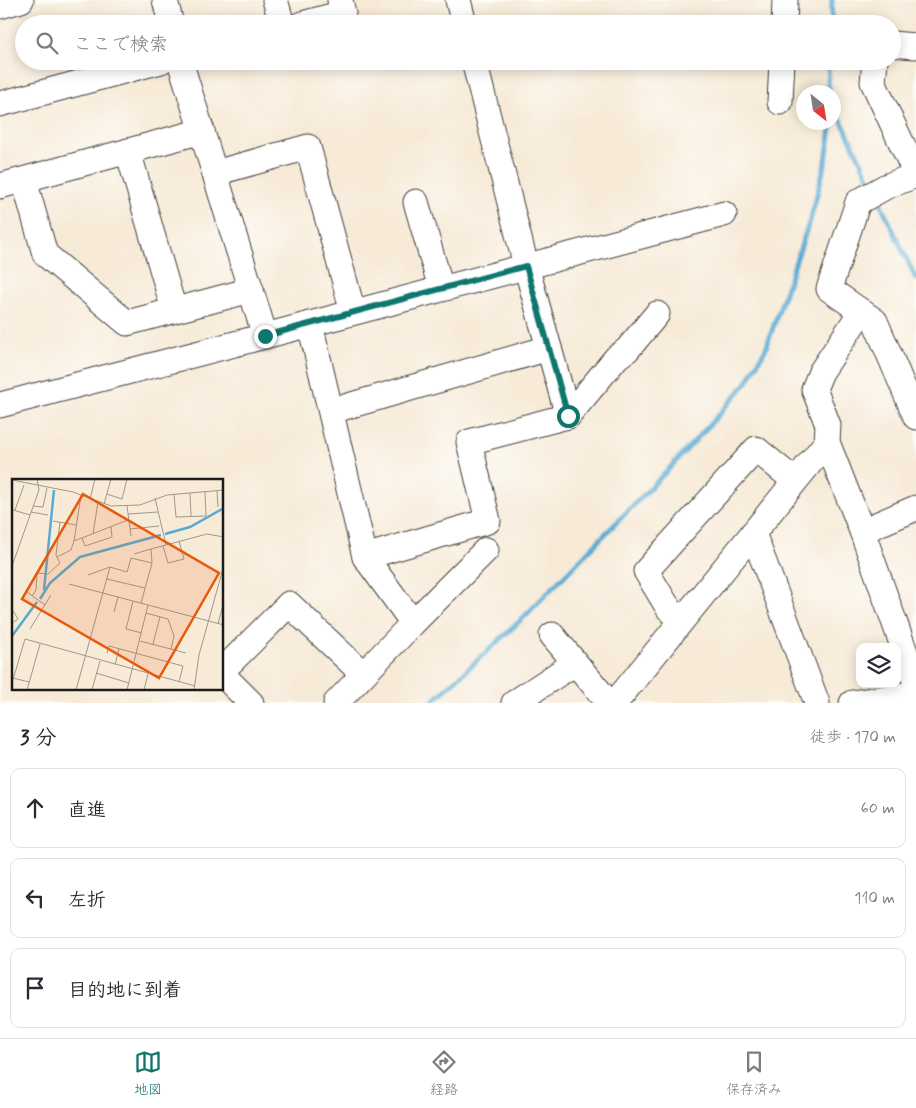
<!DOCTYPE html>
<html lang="ja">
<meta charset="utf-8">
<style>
:root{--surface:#fff;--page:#f7f7f7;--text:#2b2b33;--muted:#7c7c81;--line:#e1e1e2;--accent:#0f766e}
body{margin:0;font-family:Mynerve,"Klee One",sans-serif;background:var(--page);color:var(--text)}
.controls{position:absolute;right:15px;bottom:15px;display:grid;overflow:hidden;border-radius:10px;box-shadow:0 2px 12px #0003}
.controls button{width:45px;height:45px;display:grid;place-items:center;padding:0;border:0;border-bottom:1px solid var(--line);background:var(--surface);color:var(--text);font:25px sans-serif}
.compass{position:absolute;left:796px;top:85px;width:45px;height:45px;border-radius:50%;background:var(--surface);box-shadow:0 2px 12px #0003;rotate:150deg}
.stop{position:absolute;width:15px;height:15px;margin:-11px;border:4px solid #0f766e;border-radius:50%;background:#fff}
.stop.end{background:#0f766e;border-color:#fff;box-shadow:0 1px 5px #0008}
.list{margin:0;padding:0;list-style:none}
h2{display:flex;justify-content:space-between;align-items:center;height:65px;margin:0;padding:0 20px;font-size:21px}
h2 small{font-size:16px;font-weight:400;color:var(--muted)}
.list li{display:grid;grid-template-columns:32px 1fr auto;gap:15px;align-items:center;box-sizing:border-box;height:80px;margin:0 10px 10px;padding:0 10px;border:1px solid var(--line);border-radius:10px}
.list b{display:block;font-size:19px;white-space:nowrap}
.list em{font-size:16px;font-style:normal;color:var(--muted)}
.icon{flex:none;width:28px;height:28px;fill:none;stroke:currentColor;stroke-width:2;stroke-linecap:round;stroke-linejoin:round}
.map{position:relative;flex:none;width:916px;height:703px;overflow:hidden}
.search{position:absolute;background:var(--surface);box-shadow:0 2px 12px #0003;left:15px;right:15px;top:15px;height:55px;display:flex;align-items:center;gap:12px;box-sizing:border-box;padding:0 18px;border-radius:28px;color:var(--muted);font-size:19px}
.sheet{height:335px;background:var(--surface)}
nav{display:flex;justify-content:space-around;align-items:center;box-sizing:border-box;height:70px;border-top:1px solid var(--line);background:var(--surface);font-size:14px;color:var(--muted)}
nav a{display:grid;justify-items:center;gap:2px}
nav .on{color:var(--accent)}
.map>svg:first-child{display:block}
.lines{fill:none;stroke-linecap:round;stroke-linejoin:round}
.stream{stroke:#57abd3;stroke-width:5}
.minor-casing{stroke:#3d3b38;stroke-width:27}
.minor{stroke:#fff;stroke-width:25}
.route{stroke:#0f766e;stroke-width:6}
.inset-river{fill:none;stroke:#57abd3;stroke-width:2.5}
.inset-road{fill:none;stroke:#9f988c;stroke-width:1}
.view{fill:#e8590c;fill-opacity:0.15;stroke:#e8590c;stroke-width:2.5}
.inset-edge{fill:none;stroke:#1c1c1c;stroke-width:2.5}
</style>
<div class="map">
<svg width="916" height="703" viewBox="0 0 916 703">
<rect width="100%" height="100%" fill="#fdfcf7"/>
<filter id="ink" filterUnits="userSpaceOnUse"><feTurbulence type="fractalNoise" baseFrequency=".02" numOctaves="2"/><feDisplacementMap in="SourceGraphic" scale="10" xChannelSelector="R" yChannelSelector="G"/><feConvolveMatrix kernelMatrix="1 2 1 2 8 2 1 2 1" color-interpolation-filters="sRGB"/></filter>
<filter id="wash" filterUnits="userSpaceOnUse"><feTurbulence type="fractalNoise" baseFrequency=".0096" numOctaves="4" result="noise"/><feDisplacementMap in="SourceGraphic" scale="20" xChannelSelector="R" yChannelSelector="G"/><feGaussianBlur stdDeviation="1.12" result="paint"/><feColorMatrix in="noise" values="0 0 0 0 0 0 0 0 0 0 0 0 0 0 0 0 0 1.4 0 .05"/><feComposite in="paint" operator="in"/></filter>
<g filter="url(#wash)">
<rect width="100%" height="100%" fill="#f7ead7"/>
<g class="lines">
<g class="stream">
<path d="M831 24 832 0"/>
<path d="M829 61 828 83 830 92"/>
<path d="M834 105 872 185"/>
<path d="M878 198 916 279"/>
<path d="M431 703 521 620 666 472 724 409 747 382 766 348 811 217 826 160 832 122"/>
</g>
</g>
</g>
<g filter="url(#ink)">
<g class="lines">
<g class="minor-casing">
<g id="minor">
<path d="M165 0 171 24"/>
<path d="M275 0 282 24"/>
<path d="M458 0 464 24"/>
<path d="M0 6 21 0"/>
<path d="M302 24 343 13 340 0"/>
<path d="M784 24 785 0"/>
<path d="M892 44 915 46"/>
<path d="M180 61 265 336 724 214"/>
<path d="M474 61 526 266 568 416"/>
<path d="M875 61 873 82 916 174"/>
<path d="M780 102 782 61"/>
<path d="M0 104 161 61"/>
<path d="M128 151 174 310"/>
<path d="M215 173 308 147 353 312"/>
<path d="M916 175 885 187 858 202 829 289 875 321 916 417"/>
<path d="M24 180 45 254 127 323 251 290"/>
<path d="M0 186 202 131"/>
<path d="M416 202 441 288"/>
<path d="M310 324 365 557"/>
<path d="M0 405 265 336"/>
<path d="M331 411 549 348"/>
<path d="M827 442 828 425 814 389 821 372 861 312"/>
<path d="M862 531 916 508"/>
<path d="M753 533 817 703"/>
<path d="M682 620 669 609 646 571 756 449 795 481"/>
<path d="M413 623 486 550"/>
<path d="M552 635 609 703"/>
<path d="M222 671 289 604 363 674"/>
<path d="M222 674 251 703"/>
<path d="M336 703 413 623 365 557 488 521 469 442 568 416 617 357 627 350 657 314"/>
<path d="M514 703 575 663"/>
<path d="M615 703 827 442 862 531 916 683"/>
<path d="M852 703 916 693"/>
</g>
</g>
<use href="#minor" class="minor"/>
</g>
</g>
<g class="lines" filter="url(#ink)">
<path class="route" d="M265 336 526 266 568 416"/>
</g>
<g transform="translate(12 479)">
<rect width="211" height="211" fill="#f7ead7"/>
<path class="inset-river" d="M153 55 178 48 212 29M32 111 42 11M28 120 38 104 68 78 149 56M0 157 25 123"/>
<path class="inset-road" d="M0 1 61 13 99 27 128 26 155 16 212 11M205 12 206 28M178 14 179 37M95 15 110 20 115 0M162 15 164 38 194 37 193 13M69 16 62 62 116 41M143 19 154 66M78 20 83 0M92 25 99 0M21 27 31 28 35 9M115 27 119 57M1 31 18 36M3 31 12 6M19 33 36 36M116 35 146 33M41 42 64 46M118 50 147 47M81 55 86 23M70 59 73 67 100 58 99 48M151 67 156 84 172 80 167 62M122 75 139 70M45 78 59 71 62 62M0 87 27 11 25 0M76 96 98 88 115 93 119 79 140 84 139 70 195 55 212 58M95 100 133 109M57 105 136 126 115 211M15 113 33 126M20 117 24 111 25 94 36 95 48 84 44 76 48 43M121 122 114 150 130 154M129 124 140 84M136 126 212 146M0 130 6 140 0 144M102 133 106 118M134 134 156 140 162 157 159 170M206 145 212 122M18 150 39 116M128 162 174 174M141 165 148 138M95 174 97 167 171 187 167 203M103 186 107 170M84 194 117 204M1 199 17 203M0 204 13 160 183 207M15 211 28 165M64 211 98 88M80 211 88 182M132 211 136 195M182 211 187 176 212 86"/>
<path class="view" d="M71 15 207 94 147 199 10 120Z"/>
<rect width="211" height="211" class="inset-edge"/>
</g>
</svg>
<div class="controls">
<button><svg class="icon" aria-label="layers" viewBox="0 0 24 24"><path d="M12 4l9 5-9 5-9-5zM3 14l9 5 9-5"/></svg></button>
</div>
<svg class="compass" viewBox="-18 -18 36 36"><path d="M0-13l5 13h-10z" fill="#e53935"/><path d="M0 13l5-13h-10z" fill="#7c7c81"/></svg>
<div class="stop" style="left:568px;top:416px"></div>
<div class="stop end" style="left:265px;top:336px"></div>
<div class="search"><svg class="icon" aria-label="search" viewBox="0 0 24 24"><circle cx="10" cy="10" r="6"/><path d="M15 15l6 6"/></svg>ここで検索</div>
</div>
<section class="sheet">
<h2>3 分<small>徒歩 · 170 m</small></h2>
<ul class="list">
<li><svg class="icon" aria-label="ahead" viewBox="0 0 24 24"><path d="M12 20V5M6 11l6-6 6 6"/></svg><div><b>直進</b></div><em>60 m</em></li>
<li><svg class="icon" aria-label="left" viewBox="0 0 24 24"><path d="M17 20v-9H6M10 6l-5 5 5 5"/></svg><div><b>左折</b></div><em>110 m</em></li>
<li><svg class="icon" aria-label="arrive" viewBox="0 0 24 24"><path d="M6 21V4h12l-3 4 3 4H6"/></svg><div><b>目的地に到着</b></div></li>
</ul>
</section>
<nav>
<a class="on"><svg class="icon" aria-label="map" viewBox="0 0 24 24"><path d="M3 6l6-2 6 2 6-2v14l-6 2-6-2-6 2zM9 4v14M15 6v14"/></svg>地図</a>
<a><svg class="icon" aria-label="directions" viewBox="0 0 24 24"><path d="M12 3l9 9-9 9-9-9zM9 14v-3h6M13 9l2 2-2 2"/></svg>経路</a>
<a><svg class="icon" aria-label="saved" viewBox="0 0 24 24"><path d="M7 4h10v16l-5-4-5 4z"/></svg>保存済み</a>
</nav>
